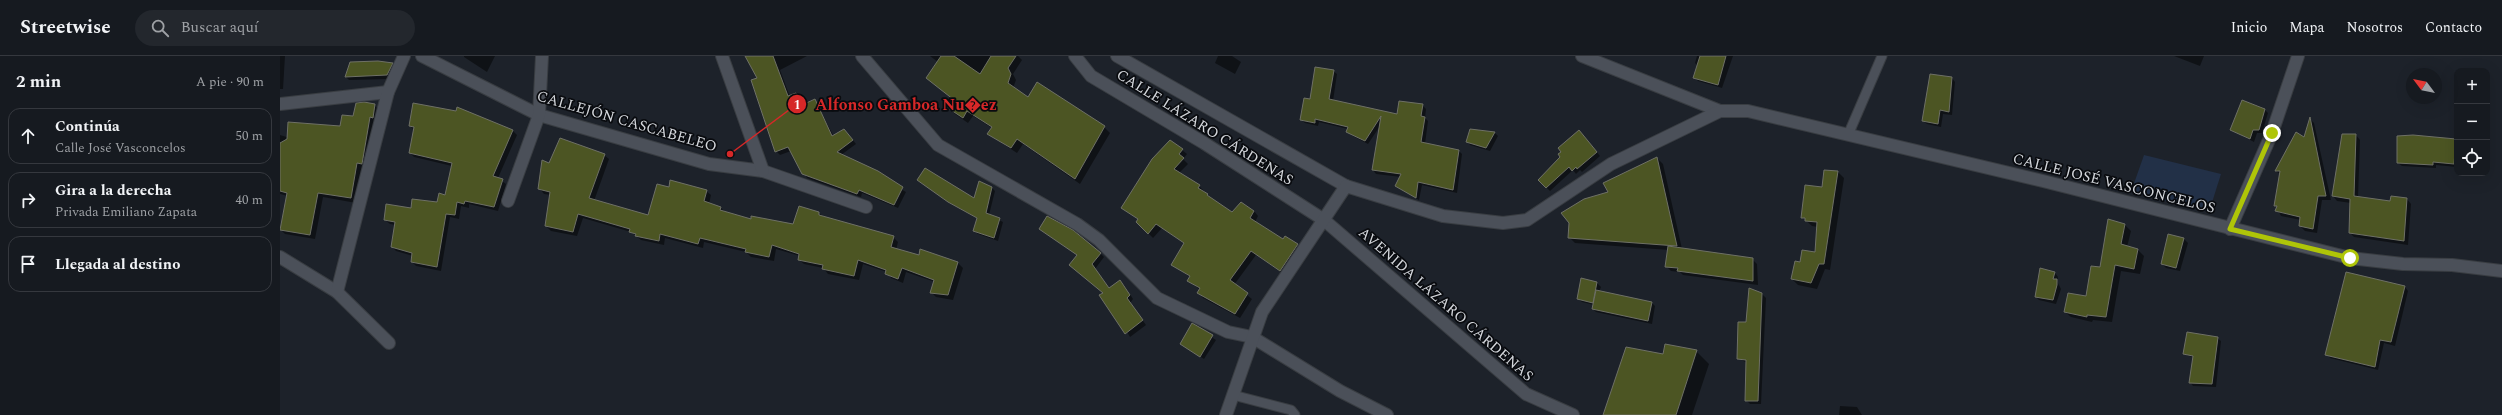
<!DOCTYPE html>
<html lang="es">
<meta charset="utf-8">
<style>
:root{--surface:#161a20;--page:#23272d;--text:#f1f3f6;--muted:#9ea1a5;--line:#35383e}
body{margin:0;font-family:Spectral,serif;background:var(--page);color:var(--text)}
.controls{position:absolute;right:12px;top:12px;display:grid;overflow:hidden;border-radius:8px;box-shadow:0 4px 16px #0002}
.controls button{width:36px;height:36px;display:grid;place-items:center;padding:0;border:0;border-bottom:1px solid var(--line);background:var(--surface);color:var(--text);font:20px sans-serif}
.compass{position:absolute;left:2126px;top:12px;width:36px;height:36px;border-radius:50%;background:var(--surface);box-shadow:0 4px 16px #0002;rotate:302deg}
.stop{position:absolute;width:12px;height:12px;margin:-9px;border:3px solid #afc508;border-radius:50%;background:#fff}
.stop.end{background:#afc508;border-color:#fff;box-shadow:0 1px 4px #0008}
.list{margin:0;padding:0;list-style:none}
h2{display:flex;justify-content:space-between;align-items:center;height:52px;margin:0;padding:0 16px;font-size:17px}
h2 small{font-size:13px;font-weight:400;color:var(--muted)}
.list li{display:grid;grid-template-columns:26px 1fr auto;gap:12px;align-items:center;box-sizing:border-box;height:56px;margin:0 8px 8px;padding:0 8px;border:1px solid var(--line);border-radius:12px}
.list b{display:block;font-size:15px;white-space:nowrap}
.list p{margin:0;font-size:13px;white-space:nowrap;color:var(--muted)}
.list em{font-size:13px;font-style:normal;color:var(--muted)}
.icon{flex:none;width:22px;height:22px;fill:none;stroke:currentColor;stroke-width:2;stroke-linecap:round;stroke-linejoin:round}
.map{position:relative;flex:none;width:2222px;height:359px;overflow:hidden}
header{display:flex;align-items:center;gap:24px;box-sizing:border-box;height:56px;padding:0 20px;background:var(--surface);border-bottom:1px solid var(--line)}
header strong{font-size:19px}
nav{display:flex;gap:22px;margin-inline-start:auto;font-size:14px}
.search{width:280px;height:36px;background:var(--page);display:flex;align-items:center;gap:10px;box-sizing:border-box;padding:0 14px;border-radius:22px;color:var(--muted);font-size:15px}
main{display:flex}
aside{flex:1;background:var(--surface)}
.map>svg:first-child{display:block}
.green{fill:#223047}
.shadow{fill:#0007}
.building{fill:#4c5523;stroke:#6e7066}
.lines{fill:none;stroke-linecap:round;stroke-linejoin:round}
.lane-casing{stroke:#393d42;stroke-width:11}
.street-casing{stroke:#393d42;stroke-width:14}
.lane{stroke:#4b5059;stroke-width:9}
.street{stroke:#4b5059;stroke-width:12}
.route{stroke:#afc508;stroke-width:5}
.labels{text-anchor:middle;stroke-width:3.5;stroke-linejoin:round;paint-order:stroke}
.street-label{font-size:15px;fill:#d4d7dc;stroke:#090b0f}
.leader{fill:none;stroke:#d62828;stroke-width:1.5}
.callout-dot{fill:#d62828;stroke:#090b0f;stroke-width:1.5}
.mark-label{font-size:12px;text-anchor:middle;font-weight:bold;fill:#fff}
.callout-label{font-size:16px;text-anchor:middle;font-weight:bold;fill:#d62828;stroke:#090b0f;stroke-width:3.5;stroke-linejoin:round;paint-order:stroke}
</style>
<header>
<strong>Streetwise</strong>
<div class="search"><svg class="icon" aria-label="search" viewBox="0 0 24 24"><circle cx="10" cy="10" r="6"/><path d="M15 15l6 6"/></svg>Buscar aquí</div>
<nav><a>Inicio</a><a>Mapa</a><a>Nosotros</a><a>Contacto</a></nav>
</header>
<main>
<aside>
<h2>2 min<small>A pie · 90 m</small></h2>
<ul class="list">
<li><svg class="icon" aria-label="ahead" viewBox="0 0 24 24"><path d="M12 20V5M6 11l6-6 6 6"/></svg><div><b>Continúa</b><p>Calle José Vasconcelos</p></div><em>50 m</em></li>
<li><svg class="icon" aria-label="right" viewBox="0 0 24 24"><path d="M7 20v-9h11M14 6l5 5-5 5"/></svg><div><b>Gira a la derecha</b><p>Privada Emiliano Zapata</p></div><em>40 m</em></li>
<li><svg class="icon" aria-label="arrive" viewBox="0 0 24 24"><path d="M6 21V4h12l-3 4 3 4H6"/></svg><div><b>Llegada al destino</b></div></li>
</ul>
</aside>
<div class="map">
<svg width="2222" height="359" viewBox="0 0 2222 359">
<rect width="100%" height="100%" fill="#1d222a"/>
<path class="green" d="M1864 99 1941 118 1929 156 1851 136Z"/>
<g class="shadow">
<path d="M0 0H5L3 33H0Z"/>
<path d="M215 0 207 16 184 1V0Z"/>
<path d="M466 0H527L500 14 510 41 516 38 524 49 535 44 554 81 568 78 576 88 561 99 626 136 618 152 582 137 581 141 527 122 511 95 500 99 496 95 478 22Z"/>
<path d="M650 0H738L742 4 733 18 736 24 733 32 749 42 824 71 830 77 800 128 743 88 737 97 708 78 712 72 693 60 688 67 675 58 669 52 675 44 658 6Z"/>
<path d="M938 0H952L961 6 955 18 935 7Z"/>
<path d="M1417 0H1453L1442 32 1418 25 1414 21 1418 10 1415 7Z"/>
<path d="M1894 0H1924L1920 10Z"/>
<path d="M112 8 116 11 111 23 69 24 66 21Z"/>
<path d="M1053 15 1057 18 1053 45 1118 59 1142 49 1146 53 1145 62 1148 65 1145 88 1179 95 1182 98 1177 137 1142 129 1139 144 1116 130 1121 121 1096 118 1093 114 1100 70 1088 88 1071 79 1067 76 1068 73 1039 66 1038 70 1025 67 1021 64 1031 44Z"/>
<path d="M1672 22 1675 26 1672 59 1663 58 1661 71 1647 68 1643 65Z"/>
<path d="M1963 45 1982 51 1988 57 1982 77H1977L1974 86 1951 74Z"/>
<path d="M94 49 99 54 87 113 82 112 76 147 43 141 35 183 5 178 0 173 8 140 0 138V79L10 82 61 71Z"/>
<path d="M178 53 233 75 237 79 218 122 226 128 218 155 189 148V152L181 150 179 163 170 161 161 215 136 210 132 206 133 200 116 195 112 191 116 169 110 168 105 164 131 153 158 147 165 140 172 110 134 101 130 97 134 74 130 70 177 57Z"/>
<path d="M2030 63 2034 67 2051 144H2042L2037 177 2025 175 2020 170 2021 164 2001 160 1995 149 2001 119 1996 115 2024 82Z"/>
<path d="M1214 76 1218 80 1210 95 1190 89 1187 85Z"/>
<path d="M1303 79 1320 100 1302 116 1300 114 1296 118 1293 114 1270 135 1259 124Z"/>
<path d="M2063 79H2076L2080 84 2078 142 2111 146 2127 143 2131 148 2128 189 2074 181 2070 177 2071 147 2057 145 2053 140Z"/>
<path d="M2118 81 2177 84V111L2156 109V112L2122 110 2118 107Z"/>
<path d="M902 94 907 98 903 103 908 108 899 117 919 130 932 143 952 157 974 155 978 160 975 166 1004 185 1006 181 1022 194 1005 219 976 199 954 229 972 243 960 262 923 242 919 237 920 234 908 224 910 221 893 209 905 188 882 172 873 182 857 166 859 164 843 152Z"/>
<path d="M324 99 329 103 314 145 369 160 389 132 426 135 431 139 429 148 441 152 445 156 472 164 514 169 539 157 544 161 613 181 618 186 616 194 639 201 641 194 678 207 683 212 673 244 656 241 651 236 655 226 626 216 623 227 611 222 607 216 583 208 579 224 548 218 543 212 524 208 519 204 520 200 496 193 494 205 471 201 466 196 424 186 423 192 385 182 384 189 361 184 351 176 303 162 297 180 271 175 266 170 271 139 264 138 260 133 270 108Z"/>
<path d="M1377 102 1383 108 1402 193 1472 203 1477 208 1478 229 1403 219 1400 216 1391 215 1386 210 1389 194 1295 187 1289 181 1330 136Z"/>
<path d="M1558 116 1564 122 1550 214 1545 213 1537 233 1518 229 1512 223 1521 207 1536 197 1538 171 1532 170 1522 161 1543 132Z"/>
<path d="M642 127 695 143 711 131 715 135 709 159 723 166 718 185 698 178 694 175 698 163 673 149Z"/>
<path d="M1845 169 1851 175 1847 191 1858 194 1864 200 1860 218 1841 215 1832 266 1813 264 1812 266 1791 261 1785 256 1807 241Z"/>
<path d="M1889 179 1904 183 1908 187 1900 215 1886 212 1882 208Z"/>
<path d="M820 197 824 201 815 213 830 233 840 226 844 229 853 243 850 247 866 269 850 281 824 237 790 209Z"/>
<path d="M1761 213 1775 217 1778 221 1777 225 1781 233 1776 248 1759 244 1756 241Z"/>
<path d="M1302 224 1317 227 1321 231 1319 236 1372 247 1375 250 1372 268 1316 256 1313 253 1314 249 1302 246 1298 243Z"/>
<path d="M2125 231 2128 235 2115 290 2104 287 2098 314 2050 302 2047 298Z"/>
<path d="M1482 238 1486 242 1481 348H1470L1466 344 1467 307 1458 302 1467 267Z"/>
<path d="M913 269 936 284 924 303 901 288Z"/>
<path d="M1937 282 1941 285 1936 331 1913 330 1910 326 1914 302 1904 298Z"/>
<path d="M1416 295 1429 308 1412 359H1324L1384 299Z"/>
<path d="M1560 350 1577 351 1582 359H1559Z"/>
</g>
<g class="building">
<path d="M465 0H493L508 40 516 37 522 49 535 43 552 80 564 73 573 84 557 96 598 115 623 131 614 149 579 134 577 138 522 118 508 91 495 96 471 24 477 22Z"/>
<path d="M661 0H674L700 18 711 0H736L728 12 731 18 728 27 748 41 757 26 825 70 795 123 737 83 731 92 707 78 712 71 687 55 683 62 668 52 674 44 646 22Z"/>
<path d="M1420 0H1446L1438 29 1413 22Z"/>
<path d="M98 5 113 7 107 19 65 21 70 6Z"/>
<path d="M1035 11 1054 14 1049 43 1117 58 1119 45 1143 48 1141 60 1145 61 1141 86 1179 94 1173 134 1138 126 1136 142 1115 130 1121 118 1092 114 1101 60 1085 85 1066 76 1068 71 1035 63V67L1020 64 1024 42 1030 43Z"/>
<path d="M1650 18 1672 21 1669 56 1660 54 1658 68 1642 65Z"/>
<path d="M1962 44 1985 53 1979 74H1973L1970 83 1950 74Z"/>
<path d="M84 46 95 48 93 62 90 61 82 108 77 107 71 142 38 137 30 179 0 174 7 137 0 135V87L7 83 8 66 60 70 62 59 73 60 76 47Z"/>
<path d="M133 47 176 55 177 51 233 74 213 120 223 123 214 151 185 145 184 148 177 146 175 159 166 158 157 211 131 206 132 197 111 191 115 166 104 164 106 148 131 152 132 143 157 146 159 137 165 139 172 107 129 97 134 71 129 70Z"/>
<path d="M2030 61 2046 140H2038L2033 173 2019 170 2020 161 1995 155 1997 150H1994L2000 115H1995L2016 76 2024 81Z"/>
<path d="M1190 73 1215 76 1206 92 1186 86Z"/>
<path d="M1299 74 1317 96 1297 113 1296 111 1292 115 1289 111 1266 132 1258 124 1280 101 1278 98 1281 96 1278 92Z"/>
<path d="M2062 78H2076L2074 140 2110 145 2111 140 2127 142 2124 185 2069 177 2070 143 2052 140Z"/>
<path d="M2133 79 2176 83 2174 108 2153 106V109L2117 107V80Z"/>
<path d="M280 82 325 98 309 142 368 159 377 128 389 131 390 124 427 134 424 145 441 151 440 154 471 163V160L513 168 519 150 539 156V159L614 180 611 191 639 199 640 193 678 206 668 239 650 237 654 224 622 212 618 223 605 218 606 214 578 204 574 220 542 213 543 209 518 204 519 198 492 189 489 201 465 196 466 193 420 182 418 188 380 178 379 185 355 180 356 178 349 176 350 173 298 158 293 176 265 170 270 136 258 133 262 104 269 107Z"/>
<path d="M890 84 903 93 899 98 904 102 894 113 920 129 918 132 928 138 927 139 952 156 961 146 974 155 970 162 1003 183 1005 180 1018 188 1000 215 971 195 950 224 968 237 955 258 917 237 920 232 907 225 910 220 891 209 904 187 876 168 868 178 856 166 858 163 841 152 872 103Z"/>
<path d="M1377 101 1397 190 1288 182 1289 167 1281 157 1304 143 1328 136 1323 127Z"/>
<path d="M645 112 694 142 699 125 712 131 706 157 720 162 714 182 693 175 697 162 668 146 637 124Z"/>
<path d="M1544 114 1558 115 1544 208H1539L1531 227 1511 223 1515 205 1520 206 1522 194 1535 196 1537 166 1525 165V162H1521L1525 129 1542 131Z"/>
<path d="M767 160 793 174 821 197 812 208 829 232 840 224 850 239 847 242 863 264 845 278 819 239 823 237 789 209 797 199 759 173Z"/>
<path d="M1828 163 1845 168 1841 188 1858 193 1854 213 1835 209 1826 261 1807 259V261L1784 256 1788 237 1806 240 1811 210 1820 211Z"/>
<path d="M1888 178 1904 182 1896 212 1881 208Z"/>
<path d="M1388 190 1473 202V225L1397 215 1398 212 1385 211Z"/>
<path d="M1760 212 1775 216 1773 223H1777V229L1773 244 1755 241Z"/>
<path d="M2066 216 2125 230 2111 286 2100 284 2095 311 2045 299Z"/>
<path d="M1301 222 1317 226 1313 247 1297 243Z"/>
<path d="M1469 232 1482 237 1478 345H1465L1466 304 1457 303 1458 266H1466Z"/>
<path d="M1316 234 1372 246 1368 265 1312 253Z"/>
<path d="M912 267 933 279 920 301 900 288Z"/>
<path d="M1907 276 1938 281 1932 328 1909 327 1913 300 1903 298Z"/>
<path d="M1385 288 1417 294 1396 359H1323L1346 291 1383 298Z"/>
</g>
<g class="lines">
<g class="lane-casing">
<g id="lane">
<path d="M1568 79 1602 0"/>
<path d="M953 339 1011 354 1015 359"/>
</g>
</g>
<g class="street-casing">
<g id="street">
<path d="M142 0 259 59 429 108 483 115 586 151"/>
<path d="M442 0 483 115"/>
<path d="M582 0 658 89 797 168 819 184 877 242 948 276 972 281 1060 335 1107 359"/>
<path d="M795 0 811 20 924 87 1044 164 1246 338 1293 359"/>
<path d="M837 0 1066 130"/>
<path d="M1302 0 1440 55"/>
<path d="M0 48 108 36"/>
<path d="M228 145 259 59 262 0"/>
<path d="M1950 173 1992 77 2018 0"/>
<path d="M0 201 57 236 109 287"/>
<path d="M57 236 108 36 124 0"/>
<path d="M946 359 982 256 1066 130 1163 160 1223 167 1247 164 1331 108 1440 55H1468L1763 125 2070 202 2123 208 2172 209 2222 215"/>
</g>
</g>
<use href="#lane" class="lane"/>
<use href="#street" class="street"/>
</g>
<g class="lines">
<path class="route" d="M1992 77 1950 173 2070 202"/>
</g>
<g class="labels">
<g class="street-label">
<text transform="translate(347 65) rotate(16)" y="5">CALLEJÓN CASCABELEO</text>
<text transform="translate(925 71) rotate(32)" y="5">CALLE LÁZARO CÁRDENAS</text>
<text transform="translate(1834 127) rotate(14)" y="5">CALLE JOSÉ VASCONCELOS</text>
<text transform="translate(1166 248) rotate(41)" y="5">AVENIDA LÁZARO CÁRDENAS</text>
</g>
</g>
<path class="leader" d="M450 98L517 48"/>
<g class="callout-dot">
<circle cx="450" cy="98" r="4"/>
<circle cx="517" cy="48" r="10"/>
</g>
<g class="mark-label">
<text x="517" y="53">1</text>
</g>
<g class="callout-label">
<text x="626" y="54">Alfonso Gamboa Nu�ez</text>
</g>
</svg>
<div class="controls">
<button>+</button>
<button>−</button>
<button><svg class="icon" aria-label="locate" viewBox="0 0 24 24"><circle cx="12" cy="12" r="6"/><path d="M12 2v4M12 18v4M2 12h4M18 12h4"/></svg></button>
</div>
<svg class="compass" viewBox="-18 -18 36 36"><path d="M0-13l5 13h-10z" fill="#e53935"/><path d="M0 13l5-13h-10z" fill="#9ea1a5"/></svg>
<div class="stop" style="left:2070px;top:202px"></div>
<div class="stop end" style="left:1992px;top:77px"></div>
</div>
</main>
